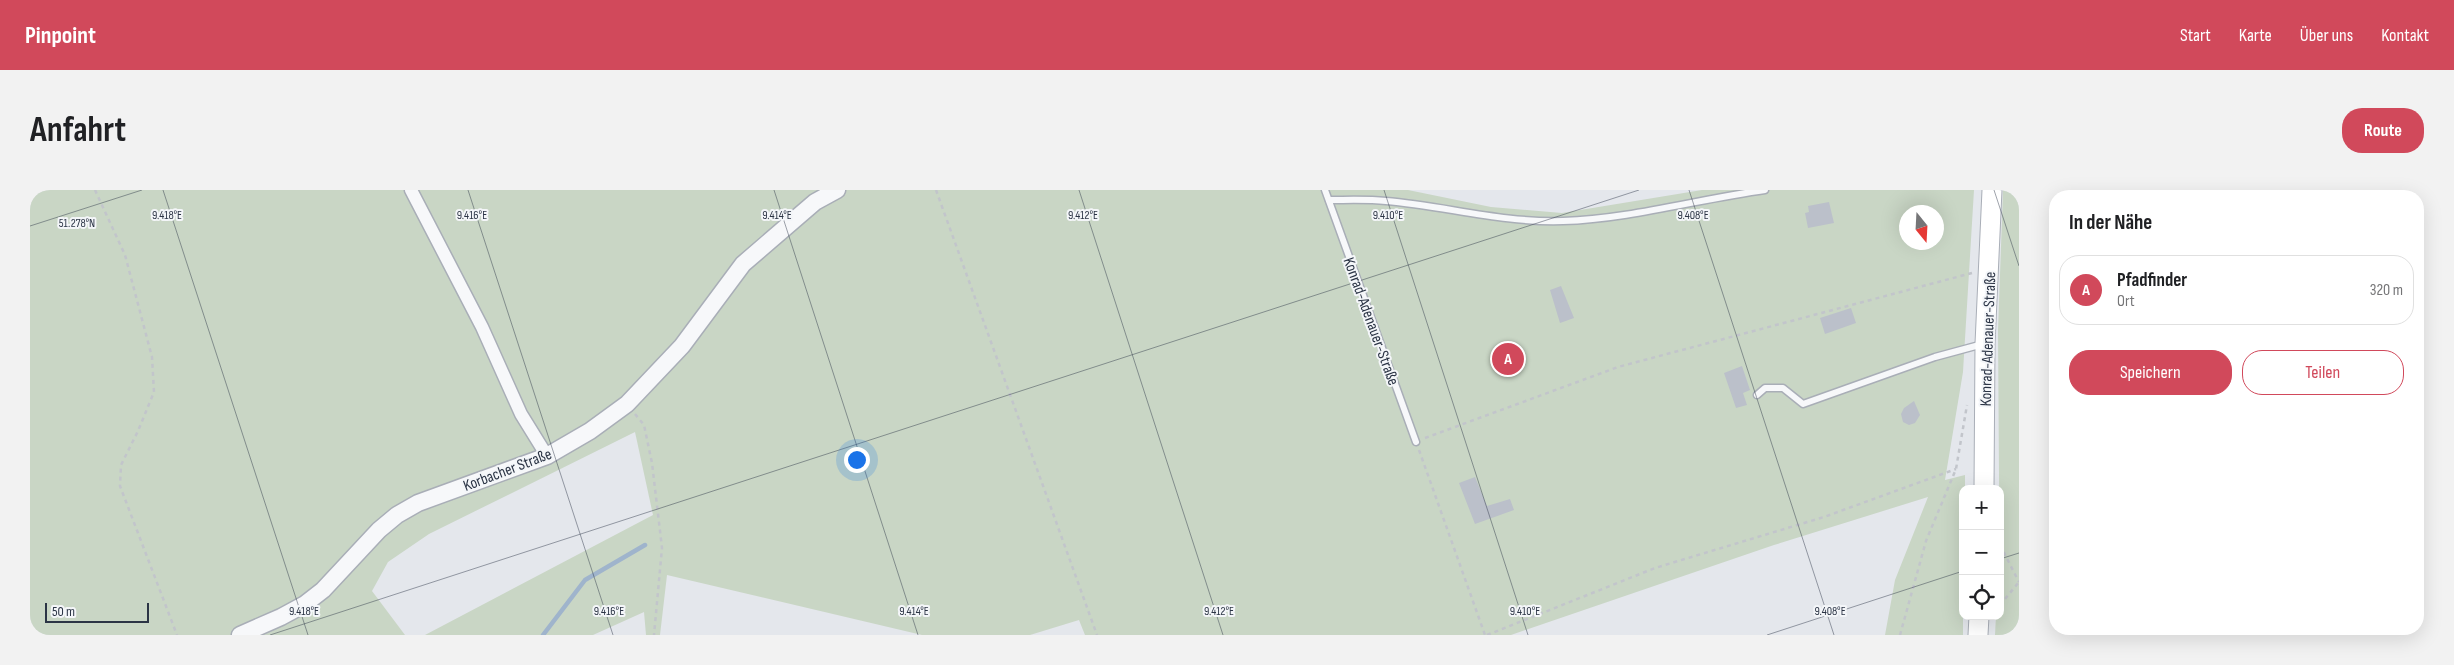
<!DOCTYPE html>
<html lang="de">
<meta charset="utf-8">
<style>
:root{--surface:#fff;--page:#f2f2f2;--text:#202124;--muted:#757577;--line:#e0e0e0;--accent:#d1495b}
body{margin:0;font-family:"Sofia Sans Condensed",sans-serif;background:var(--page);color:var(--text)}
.controls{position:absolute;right:15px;bottom:15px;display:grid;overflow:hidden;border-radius:10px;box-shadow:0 5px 20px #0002}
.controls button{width:45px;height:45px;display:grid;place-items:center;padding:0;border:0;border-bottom:1px solid var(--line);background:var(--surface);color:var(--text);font:25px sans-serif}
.compass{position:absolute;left:1869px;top:15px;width:45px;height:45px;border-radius:50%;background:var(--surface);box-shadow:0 5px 20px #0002;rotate:162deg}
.scale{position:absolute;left:15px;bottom:12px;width:104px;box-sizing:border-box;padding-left:5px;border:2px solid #2b3445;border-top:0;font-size:14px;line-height:18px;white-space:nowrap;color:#2b3445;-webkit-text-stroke:4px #f4f6f9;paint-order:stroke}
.you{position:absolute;left:826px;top:269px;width:18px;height:18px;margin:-12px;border:4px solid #fff;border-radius:50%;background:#1a73e8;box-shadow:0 0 0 8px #1a73e833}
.badge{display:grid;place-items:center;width:32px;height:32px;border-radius:50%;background:var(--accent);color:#fff;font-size:16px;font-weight:700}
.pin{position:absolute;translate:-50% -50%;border:2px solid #fff;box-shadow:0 1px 5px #0006}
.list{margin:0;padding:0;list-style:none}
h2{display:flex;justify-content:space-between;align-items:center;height:65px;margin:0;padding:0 20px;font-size:21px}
h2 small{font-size:16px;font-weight:400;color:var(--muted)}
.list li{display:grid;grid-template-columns:32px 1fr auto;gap:15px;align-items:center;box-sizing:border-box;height:70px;margin:0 10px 10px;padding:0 10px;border:1px solid var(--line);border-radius:20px}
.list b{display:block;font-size:19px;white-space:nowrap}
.list p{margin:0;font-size:16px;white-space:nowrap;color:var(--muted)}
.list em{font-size:16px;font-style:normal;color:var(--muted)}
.actions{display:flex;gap:10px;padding:15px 20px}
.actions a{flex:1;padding:11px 0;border:1px solid var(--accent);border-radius:20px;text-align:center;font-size:18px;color:var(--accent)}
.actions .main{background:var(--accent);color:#fff}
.icon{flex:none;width:28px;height:28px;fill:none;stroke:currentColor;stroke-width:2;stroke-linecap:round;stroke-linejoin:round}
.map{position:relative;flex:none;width:1989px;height:445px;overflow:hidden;border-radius:20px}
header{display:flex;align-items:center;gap:30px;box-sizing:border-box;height:70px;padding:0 25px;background:var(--accent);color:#fff}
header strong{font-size:24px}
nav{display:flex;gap:28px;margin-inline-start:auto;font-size:18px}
.intro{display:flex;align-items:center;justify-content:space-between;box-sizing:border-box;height:120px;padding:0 30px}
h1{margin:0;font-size:35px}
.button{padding:12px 22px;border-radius:20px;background:var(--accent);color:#fff;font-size:18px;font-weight:700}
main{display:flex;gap:30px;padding:0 30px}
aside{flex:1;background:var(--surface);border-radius:20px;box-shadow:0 5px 20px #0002}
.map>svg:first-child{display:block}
.green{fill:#c9d6c5;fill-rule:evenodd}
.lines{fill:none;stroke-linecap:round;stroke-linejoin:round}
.stream{stroke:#9fb4cc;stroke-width:4.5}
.building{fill:#bbc0ca}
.service-casing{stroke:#a9aeb7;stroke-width:9}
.minor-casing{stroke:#a9aeb7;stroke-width:15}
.tertiary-casing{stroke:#a9aeb7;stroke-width:19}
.secondary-casing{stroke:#a9aeb7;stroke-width:21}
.path{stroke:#c2c5cb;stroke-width:2.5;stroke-dasharray:4 4;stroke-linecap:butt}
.service{stroke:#f7f8fa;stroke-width:6}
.minor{stroke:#f7f8fa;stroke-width:12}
.tertiary{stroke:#f7f8fa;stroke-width:16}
.secondary{stroke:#fff;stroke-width:19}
.ticks{fill:none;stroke:#2b3445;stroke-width:1;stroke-opacity:0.45}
.labels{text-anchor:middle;stroke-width:4;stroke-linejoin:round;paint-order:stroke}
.street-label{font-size:16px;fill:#2b3445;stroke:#f4f6f9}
.ticks-label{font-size:12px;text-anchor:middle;fill:#2b3445;stroke:#f4f6f9;stroke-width:4;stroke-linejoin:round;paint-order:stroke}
</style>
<header>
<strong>Pinpoint</strong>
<nav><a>Start</a><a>Karte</a><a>Über uns</a><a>Kontakt</a></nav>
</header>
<div class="intro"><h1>Anfahrt</h1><a class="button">Route</a></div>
<main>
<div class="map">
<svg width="1989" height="445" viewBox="0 0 1989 445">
<rect width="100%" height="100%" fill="#e4e7ec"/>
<g class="green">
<path d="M0 0H1378L1461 17 1532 23 1672 0H1944L1933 182 1915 290 1935 285V299H1933V445H1855L1865 390 1898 307 1744 355 1481 445H1055L1049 430 1000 445H892L637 385 630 445H616L614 422 563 445H395L623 325 605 242 399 344 358 372 342 401 375 445H0ZM1876 22H1906V52H1876Z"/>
<path d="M1973 0H1989V445H1965L1966 426H1970L1968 141Z"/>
</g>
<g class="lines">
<path class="stream" d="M513 445 555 390 615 355"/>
</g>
<g class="building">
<path d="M1799 12 1804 33 1778 38 1775 23 1779 22 1778 16Z"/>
<path d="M1531 96 1544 128 1530 133 1520 100Z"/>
<path d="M1821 118 1826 133 1795 144 1790 128Z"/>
<path d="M1712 176 1720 200 1713 203 1717 215 1706 218 1694 183Z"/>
<path d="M1884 211 1890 225 1885 233 1879 235 1873 232 1871 224 1874 218Z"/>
<path d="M1445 287 1457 316 1480 309 1484 320 1445 334 1429 293Z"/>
</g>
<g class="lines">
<g class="service-casing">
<g id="service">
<path d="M1295 0 1386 252"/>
<path d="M1299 10C1317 10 1337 9 1356 11 1415 16 1473 33 1533 31 1599 29 1669 9 1735 0"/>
<path d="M1727 205 1735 198H1753L1773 214 1905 167 1953 154"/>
</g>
</g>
<g class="minor-casing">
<path id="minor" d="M381 0 452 137 491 224 517 266"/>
</g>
<g class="tertiary-casing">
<path id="tertiary" d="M210 445 251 427 275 414 293 400 349 340 367 325 388 313 517 266 560 241 597 214 652 156 713 74 785 12 807 0"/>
</g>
<g class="secondary-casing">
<g id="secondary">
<path d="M1954 299 1955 154 1962 0"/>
<path d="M1948 445 1949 426"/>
</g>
</g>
<g class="path">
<path d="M65 0 95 65 122 167 124 202 108 241 91 275 90 296 147 445"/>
<path d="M906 0 1067 445"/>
<path d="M605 224 614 235 622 273 632 358 624 445"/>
<path d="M1395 248 1588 177 1942 83"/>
<path d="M1389 260 1455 445"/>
<path d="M1970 355 1989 392"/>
<path d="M1970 415 1989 392"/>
<path d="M1457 445 1625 378 1794 327 1926 279"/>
<path d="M1870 445 1896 351 1926 279 1937 215"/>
</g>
<use href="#service" class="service"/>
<use href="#minor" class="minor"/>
<use href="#tertiary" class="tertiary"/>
<use href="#secondary" class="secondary"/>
</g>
<path class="ticks" d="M133 0 278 445M438 0 583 445M744 0 888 445M1049 0 1193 445M1354 0 1498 445M1659 0 1804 445M1964 0 1989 76M0 36 112 0M1970 369 1989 363M240 445 1609 0M1737 445 1933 381"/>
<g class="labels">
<g class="street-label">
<text transform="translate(1342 131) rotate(70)" y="6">Konrad-Adenauer-Straße</text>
<text transform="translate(1957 149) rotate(-88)" y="6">Konrad-Adenauer-Straße</text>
<text transform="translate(477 279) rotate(-21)" y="6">Korbacher Straße</text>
</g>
</g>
<g class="ticks-label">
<text x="137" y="29">9.418°E</text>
<text x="442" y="29">9.416°E</text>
<text x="747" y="29">9.414°E</text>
<text x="1053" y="29">9.412°E</text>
<text x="1358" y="29">9.410°E</text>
<text x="1663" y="29">9.408°E</text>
<text x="47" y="37">51.278°N</text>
<text x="274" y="425">9.418°E</text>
<text x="579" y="425">9.416°E</text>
<text x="884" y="425">9.414°E</text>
<text x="1189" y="425">9.412°E</text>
<text x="1495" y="425">9.410°E</text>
<text x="1800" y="425">9.408°E</text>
</g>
</svg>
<div class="controls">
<button>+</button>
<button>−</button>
<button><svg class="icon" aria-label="locate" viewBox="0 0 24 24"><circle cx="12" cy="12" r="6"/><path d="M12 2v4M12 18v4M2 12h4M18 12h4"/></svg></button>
</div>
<svg class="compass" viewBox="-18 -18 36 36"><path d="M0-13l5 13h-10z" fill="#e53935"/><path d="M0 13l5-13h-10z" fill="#757577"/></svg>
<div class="scale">50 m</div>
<div class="you"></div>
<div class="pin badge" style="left:1478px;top:169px">A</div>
</div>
<aside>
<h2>In der Nähe<small></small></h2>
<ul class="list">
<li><span class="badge">A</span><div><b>Pfadfinder</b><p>Ort</p></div><em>320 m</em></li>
</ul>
<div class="actions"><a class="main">Speichern</a><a>Teilen</a></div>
</aside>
</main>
